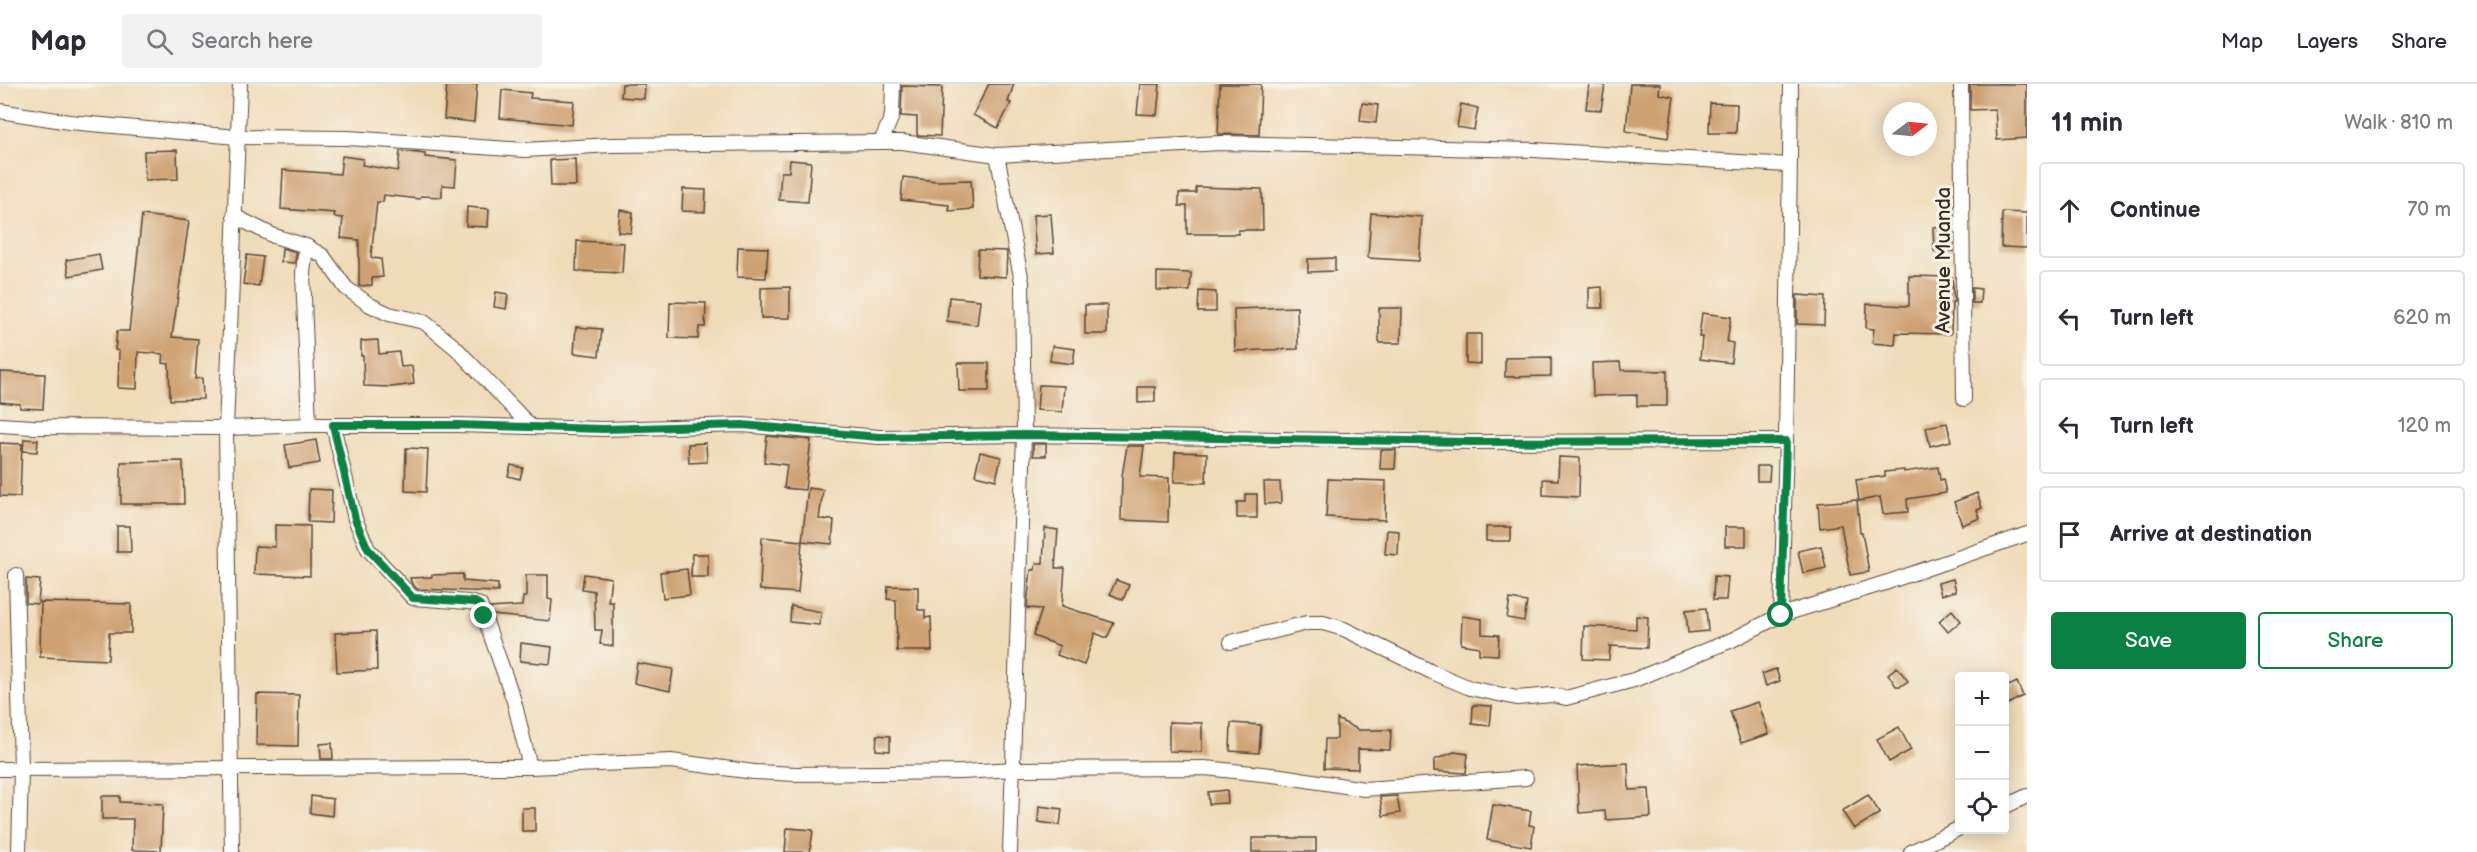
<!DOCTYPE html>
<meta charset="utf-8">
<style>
:root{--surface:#fff;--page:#f2f2f3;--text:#2b2b33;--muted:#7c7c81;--line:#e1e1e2;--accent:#0b8043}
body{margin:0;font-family:"Balsamiq Sans",sans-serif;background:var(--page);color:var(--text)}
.controls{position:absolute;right:18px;bottom:18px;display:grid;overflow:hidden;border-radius:6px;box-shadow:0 3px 15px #0003}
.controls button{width:54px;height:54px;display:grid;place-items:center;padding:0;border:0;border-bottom:2px solid var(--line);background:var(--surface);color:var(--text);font:30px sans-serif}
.compass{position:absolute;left:1883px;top:18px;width:54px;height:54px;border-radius:50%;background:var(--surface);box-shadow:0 3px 15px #0003;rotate:74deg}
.stop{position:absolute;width:18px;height:18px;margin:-14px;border:4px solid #0b8043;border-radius:50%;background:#fff}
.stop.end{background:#0b8043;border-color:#fff;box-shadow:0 2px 6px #0008}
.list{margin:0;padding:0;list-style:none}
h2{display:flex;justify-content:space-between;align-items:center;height:78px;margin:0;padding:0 24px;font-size:26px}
h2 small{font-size:20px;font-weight:400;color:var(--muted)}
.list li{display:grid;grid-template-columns:39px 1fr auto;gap:18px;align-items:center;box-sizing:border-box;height:96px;margin:0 12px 12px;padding:0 12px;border:2px solid var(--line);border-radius:6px}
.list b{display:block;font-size:22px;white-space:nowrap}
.list em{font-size:20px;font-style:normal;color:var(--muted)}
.actions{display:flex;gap:12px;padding:18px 24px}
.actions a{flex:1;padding:14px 0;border:2px solid var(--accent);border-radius:6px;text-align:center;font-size:21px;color:var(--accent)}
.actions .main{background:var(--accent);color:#fff}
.icon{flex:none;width:33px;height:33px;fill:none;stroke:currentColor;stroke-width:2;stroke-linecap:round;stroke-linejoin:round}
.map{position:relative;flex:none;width:2027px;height:768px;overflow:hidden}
header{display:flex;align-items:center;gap:36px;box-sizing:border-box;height:84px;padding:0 30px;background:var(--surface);border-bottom:2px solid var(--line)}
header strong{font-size:28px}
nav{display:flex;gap:33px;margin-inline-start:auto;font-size:21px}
.search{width:420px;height:54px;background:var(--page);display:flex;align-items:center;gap:15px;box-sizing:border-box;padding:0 21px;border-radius:6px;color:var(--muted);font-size:22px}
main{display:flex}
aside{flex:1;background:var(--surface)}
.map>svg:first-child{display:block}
.building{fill:#cea172}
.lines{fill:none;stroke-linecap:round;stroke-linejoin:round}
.street-casing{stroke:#564535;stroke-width:16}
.street{stroke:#fff;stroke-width:14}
.route{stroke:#0b8043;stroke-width:8}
.labels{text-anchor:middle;stroke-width:6;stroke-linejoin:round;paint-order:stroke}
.street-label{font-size:20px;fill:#3b2a1e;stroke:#f7f3e8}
</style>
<header>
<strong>Map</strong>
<div class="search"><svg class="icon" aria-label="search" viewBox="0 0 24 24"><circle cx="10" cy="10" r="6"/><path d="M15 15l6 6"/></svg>Search here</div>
<nav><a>Map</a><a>Layers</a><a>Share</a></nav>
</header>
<main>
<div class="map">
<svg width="2027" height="768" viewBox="0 0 2027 768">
<rect width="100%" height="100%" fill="#f7f3e8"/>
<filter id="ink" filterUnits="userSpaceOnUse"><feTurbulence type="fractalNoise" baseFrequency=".0167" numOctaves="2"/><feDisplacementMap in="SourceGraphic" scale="12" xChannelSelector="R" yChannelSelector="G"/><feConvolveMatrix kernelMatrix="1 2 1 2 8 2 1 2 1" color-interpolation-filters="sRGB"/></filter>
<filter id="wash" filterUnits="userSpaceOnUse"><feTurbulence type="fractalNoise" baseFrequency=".008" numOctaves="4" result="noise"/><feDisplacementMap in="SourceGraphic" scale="24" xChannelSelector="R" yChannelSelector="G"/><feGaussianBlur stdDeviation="1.35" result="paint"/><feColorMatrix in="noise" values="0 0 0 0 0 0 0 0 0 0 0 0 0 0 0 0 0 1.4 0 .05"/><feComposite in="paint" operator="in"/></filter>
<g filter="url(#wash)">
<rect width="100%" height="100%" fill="#f0dbb9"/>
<g id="blocks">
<g class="building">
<path d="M447 0H477L474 38 444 35Z"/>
<path d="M622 0H645L644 15 621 13Z"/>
<path d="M989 0H1014L1008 18 1011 19 998 44 973 31Z"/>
<path d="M1140 0H1160L1157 31 1137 30Z"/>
<path d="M1220 0H1261L1259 51 1218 50Z"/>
<path d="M1589 0 1605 1 1601 26 1586 25Z"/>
<path d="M1630 0H1660L1659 10 1674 13 1668 54 1626 47Z"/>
<path d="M1970 0H2027V54L1997 56 1995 25 1970 26Z"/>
<path d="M902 2 942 3 940 52 917 51V33L901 32Z"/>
<path d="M502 6 531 9 530 14 574 17 572 41 500 34Z"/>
<path d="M1362 19 1378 21 1376 39 1360 37Z"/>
<path d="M1710 19 1737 20 1736 49H1709Z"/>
<path d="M1461 20 1478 24 1474 46 1457 43Z"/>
<path d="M177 66 178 95 145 96 144 67Z"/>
<path d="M400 67 425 70V73L457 76 455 102 442 101V113L421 112 420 115 384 111 383 118H377L371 172 372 174 381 175 383 193 372 194V201L359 202V156L341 154 343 134 334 133 335 129 281 125 283 86 340 90 342 72 363 75 362 81 398 87Z"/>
<path d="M575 75 576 102H551L550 76Z"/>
<path d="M790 76 811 78 808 118 779 116 781 88H789Z"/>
<path d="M903 93 936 97 971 96 973 125 949 127V121L901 116Z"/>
<path d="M1196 103 1262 105 1263 146H1238V150H1187V122H1179V109H1196Z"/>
<path d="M683 105 706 106 705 128 682 127Z"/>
<path d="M467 123 489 125 488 143 466 142Z"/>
<path d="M620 126 633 128 631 149 618 148Z"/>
<path d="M2002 128 2027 129V164L2001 163Z"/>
<path d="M1371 129 1422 133 1419 177 1368 174Z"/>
<path d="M1051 130 1054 169 1036 170 1033 131Z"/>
<path d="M142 131 189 137 172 253 198 255 195 295 202 294 203 315 170 316 169 280 162 279 163 270 138 268 137 305 118 304 119 267 115 266 117 247H129Z"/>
<path d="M1953 142V167H1934L1933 143Z"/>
<path d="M577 157 624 159 622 189 576 187Z"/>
<path d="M738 163 768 164 766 194 737 193Z"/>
<path d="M282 164 296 168 295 179 281 178Z"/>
<path d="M978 166 1007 167 1006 193 977 191Z"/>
<path d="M99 170 102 186 69 192 66 176Z"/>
<path d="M247 171 263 173 259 202 243 200Z"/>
<path d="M1335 174V187L1308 188V175Z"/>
<path d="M1157 188 1191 189 1190 207 1157 206Z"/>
<path d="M1909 192 1952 193 1954 218H1952L1951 250 1896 249 1895 261 1872 259 1874 245 1866 244 1867 220 1909 222Z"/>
<path d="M790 203V234H761V204Z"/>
<path d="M1602 203 1603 224H1589V204Z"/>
<path d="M1972 204 1981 205 1980 219H1972Z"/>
<path d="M1199 207 1216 208V228H1198Z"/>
<path d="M496 208 508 210 506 225 494 223Z"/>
<path d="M1797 211 1825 213 1824 241 1797 240Z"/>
<path d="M949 213 980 216 977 241 947 237Z"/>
<path d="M670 218 706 219 705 243H699L698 255 669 254Z"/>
<rect x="1085" y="221" width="22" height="29"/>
<path d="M1297 223 1298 265 1235 267 1234 225Z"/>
<path d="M1379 224H1402L1401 259H1379Z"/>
<path d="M1702 229 1731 233 1727 258 1733 259 1731 279 1700 275 1702 253H1699Z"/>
<path d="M576 243 602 245 599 272 574 269Z"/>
<path d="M1466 250H1481V280L1466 279Z"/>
<path d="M378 256 379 270 399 268 401 283 412 282 414 300 392 303 364 302 363 272H361V257Z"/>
<path d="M1052 262 1075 265 1073 280 1050 277Z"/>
<path d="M1551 273V292L1505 293V274Z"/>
<path d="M1620 278 1621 286 1667 287V322H1637V311L1593 312 1592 279Z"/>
<path d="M958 279H989V307H959Z"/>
<path d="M0 288 45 290 43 325 20 324V320L0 318Z"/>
<path d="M1039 301 1064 302 1062 328 1037 326Z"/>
<path d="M1138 303H1155V318L1138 319Z"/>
<path d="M1947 339 1951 357 1930 362 1926 343Z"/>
<path d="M767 352 811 356 805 406 784 404 787 381 764 378Z"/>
<path d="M24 355 38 356 37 368 23 367Z"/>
<path d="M316 356 320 379 289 384 285 361Z"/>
<path d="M0 359 22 360 20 413 0 412Z"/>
<path d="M706 359 707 378 689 379 688 360Z"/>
<rect x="1033" y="360" width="13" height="12"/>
<path d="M1127 362H1144L1140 393 1169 394 1168 438 1121 436 1122 392Z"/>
<path d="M406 364 428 365 426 408 405 407Z"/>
<path d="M1381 366H1396L1395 385H1380Z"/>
<path d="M980 368 1001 373 996 396 975 391Z"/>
<path d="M1175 368 1207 369 1206 399 1174 398Z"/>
<path d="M1559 373 1580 374 1579 413 1543 411V395L1558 396Z"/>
<path d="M183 377 184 420H121V378Z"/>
<path d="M511 381 523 384 520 395 508 392Z"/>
<path d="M1757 382H1770L1769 397H1757Z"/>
<path d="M1938 383 1940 396 1943 395 1946 409 1907 415 1908 428 1883 430 1880 413 1859 417 1856 396 1885 392V388L1904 386V388Z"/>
<path d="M1328 395 1386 397 1385 436 1326 433Z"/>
<path d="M1264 398H1280L1281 419 1265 420Z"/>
<path d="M808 404 823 406 819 435 834 436 832 460 802 457Z"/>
<path d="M309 405 332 406 331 439 308 438Z"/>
<path d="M1977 409 1982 424 1977 426 1980 434 1962 441 1954 418Z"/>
<path d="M1245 410H1257V434H1237V418H1245Z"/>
<path d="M1857 416 1860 448H1862L1869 488 1850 491 1841 441 1820 444 1818 419Z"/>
<path d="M275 441 310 442V492L254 490 255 462 275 463Z"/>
<path d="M117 442H130L131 468H117Z"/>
<rect x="1486" y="443" width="25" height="14"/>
<rect x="1725" y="443" width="21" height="19"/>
<path d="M1045 444 1058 446 1055 484H1065L1062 522 1114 539 1107 554 1095 549 1084 581 1057 571 1060 562 1033 552 1042 525 1027 524 1028 512 1031 486H1035L1036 479H1043Z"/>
<path d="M1387 446 1399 447 1398 471 1385 470Z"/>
<path d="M762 453 802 457 798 509 760 506Z"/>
<path d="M1821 462 1826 484 1803 489 1798 467Z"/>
<path d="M692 470H708V493H691Z"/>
<path d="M687 485 690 511 663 514 660 488Z"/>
<path d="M463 490V497L498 500V508L417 505 411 498 410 494 432 493V491Z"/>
<path d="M584 490 611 494 608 518H613V562L600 560 602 546H595L594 507 582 505Z"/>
<path d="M526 491H548V515L552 516 550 537 493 531 490 524 522 522 523 513H526Z"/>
<path d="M1714 492 1728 493 1726 516H1713Z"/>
<path d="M26 495 40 496 38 520 26 519Z"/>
<path d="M1953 495 1956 507 1941 511 1938 499Z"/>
<path d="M1116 496 1129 501 1123 516 1110 510Z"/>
<path d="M888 502 918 503V526H925V534L931 533 932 567H897L896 516 887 515Z"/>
<path d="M1510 515 1527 518 1524 537 1507 534Z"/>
<path d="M41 518 131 520V549H109L108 576 40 573Z"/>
<path d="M791 522 822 528 819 541 790 538Z"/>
<path d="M1706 524 1708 547 1688 549 1686 526Z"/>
<path d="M1952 526 1961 537 1948 548 1939 537Z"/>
<path d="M1462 532 1482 535V550L1499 551 1498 571 1479 570V563L1461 560Z"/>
<path d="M1636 532 1648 533 1647 564 1610 562 1609 576 1583 575 1584 542 1636 545Z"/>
<path d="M376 547 377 586 337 588 335 549Z"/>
<path d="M521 559 552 563 550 580 520 577Z"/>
<path d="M637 579 673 585 670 607 634 599Z"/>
<path d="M1897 583 1908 597 1901 602H1896L1888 590Z"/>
<path d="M1776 585 1780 597 1766 602 1762 590Z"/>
<path d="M2017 598 2023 612 2004 622V604Z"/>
<path d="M257 610 299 611 298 662 256 661Z"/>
<path d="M1758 618 1769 650 1741 659 1730 627Z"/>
<path d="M1473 621 1492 622 1490 642 1472 640Z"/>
<path d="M1337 635 1359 646H1391L1390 666 1358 665V685L1324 684 1325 655H1337Z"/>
<path d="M1169 638 1202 639V668L1169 667Z"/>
<path d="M1231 639 1261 641 1259 669 1230 667Z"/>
<path d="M1899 643 1911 666 1889 678 1877 655Z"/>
<path d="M877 651 890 652V667L876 666Z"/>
<path d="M332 659 333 675H321L320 660Z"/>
<path d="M1454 668 1468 670 1466 689 1434 687V676Z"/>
<path d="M1628 679 1629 706 1649 705 1651 733 1606 736 1605 727 1579 729 1577 682Z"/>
<path d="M1227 706 1228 719 1209 720 1208 708Z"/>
<path d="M1868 711 1880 729 1854 745 1842 727Z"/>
<path d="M102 712H120V718L163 720 161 767 132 766 133 735H102Z"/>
<path d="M311 712 333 715 332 732 310 729Z"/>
<path d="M1397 712 1400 729 1383 732 1380 713Z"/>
<path d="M1493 721 1531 727 1529 741 1534 742 1531 763 1487 756Z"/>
<path d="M1039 722 1062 725 1060 741 1038 738Z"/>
<rect x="522" y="724" width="13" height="23"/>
<path d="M787 744 813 746 810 768H785Z"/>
<rect x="1252" y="754" width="64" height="14"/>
</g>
</g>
</g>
<g filter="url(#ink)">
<use href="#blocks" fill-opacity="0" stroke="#564535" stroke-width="1.5"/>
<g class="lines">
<g class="street-casing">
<g id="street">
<path d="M1961 0 1964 315"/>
<path d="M0 27 69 38 237 53 348 54 525 66 611 61 881 58H902L997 71 1221 59 1534 66 1789 81"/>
<path d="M881 58 892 32 893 0"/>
<path d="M997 71 1022 198 1024 351 1010 768"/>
<path d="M234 132 274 152 306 162 303 189 309 341"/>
<path d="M306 162 323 172 346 204 370 221 389 230 424 238 456 264 531 343"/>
<path d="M0 341 33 343 226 344 309 341H457L604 345 742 341 879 353 1024 351 1473 358 1786 357"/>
<path d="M333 341 355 435 368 465 413 514 469 518 480 521 514 617 530 683"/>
<path d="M16 491 21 685 19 768"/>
<path d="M1781 531 1786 357 1791 0"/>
<path d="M1231 558 1307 539H1323L1344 545 1432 588 1470 604 1517 614 1552 611 1566 614 1634 596 1732 556 1781 531 1888 498 2027 450"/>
<path d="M0 685 530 683 671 677 754 688 796 690 961 688 1015 685 1205 684 1281 692 1364 705 1526 694"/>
<path d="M2004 723 2027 712"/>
<path d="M232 768 226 344 240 0"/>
<path d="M1911 768 1960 744"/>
</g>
</g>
<use href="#street" class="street"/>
</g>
</g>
<g class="lines" filter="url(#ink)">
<path class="route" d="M484 532 480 521 475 518 413 514 368 465 355 435 333 341H457L604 345 742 341 879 353 1024 351 1473 358 1786 357 1781 531"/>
</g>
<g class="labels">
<g class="street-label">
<text transform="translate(1943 176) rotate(-90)" y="7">Avenue Muanda</text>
</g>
</g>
</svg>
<div class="controls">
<button>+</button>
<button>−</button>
<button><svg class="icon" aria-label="locate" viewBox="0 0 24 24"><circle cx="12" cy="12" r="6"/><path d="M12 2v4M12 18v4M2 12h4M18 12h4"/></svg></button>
</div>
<svg class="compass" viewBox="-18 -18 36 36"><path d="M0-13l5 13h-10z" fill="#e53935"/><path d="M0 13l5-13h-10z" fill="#7c7c81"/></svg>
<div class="stop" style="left:1781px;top:531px"></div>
<div class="stop end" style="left:484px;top:532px"></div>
</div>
<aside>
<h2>11 min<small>Walk · 810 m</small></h2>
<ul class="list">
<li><svg class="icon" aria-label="ahead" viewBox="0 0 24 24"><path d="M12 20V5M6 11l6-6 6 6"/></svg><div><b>Continue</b></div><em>70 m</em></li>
<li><svg class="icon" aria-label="left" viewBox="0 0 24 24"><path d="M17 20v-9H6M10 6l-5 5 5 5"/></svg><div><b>Turn left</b></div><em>620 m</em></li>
<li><svg class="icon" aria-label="left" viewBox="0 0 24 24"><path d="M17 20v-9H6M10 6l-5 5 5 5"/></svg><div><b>Turn left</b></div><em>120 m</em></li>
<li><svg class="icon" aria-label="arrive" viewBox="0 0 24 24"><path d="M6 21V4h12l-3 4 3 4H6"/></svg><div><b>Arrive at destination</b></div></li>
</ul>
<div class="actions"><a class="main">Save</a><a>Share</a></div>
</aside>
</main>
